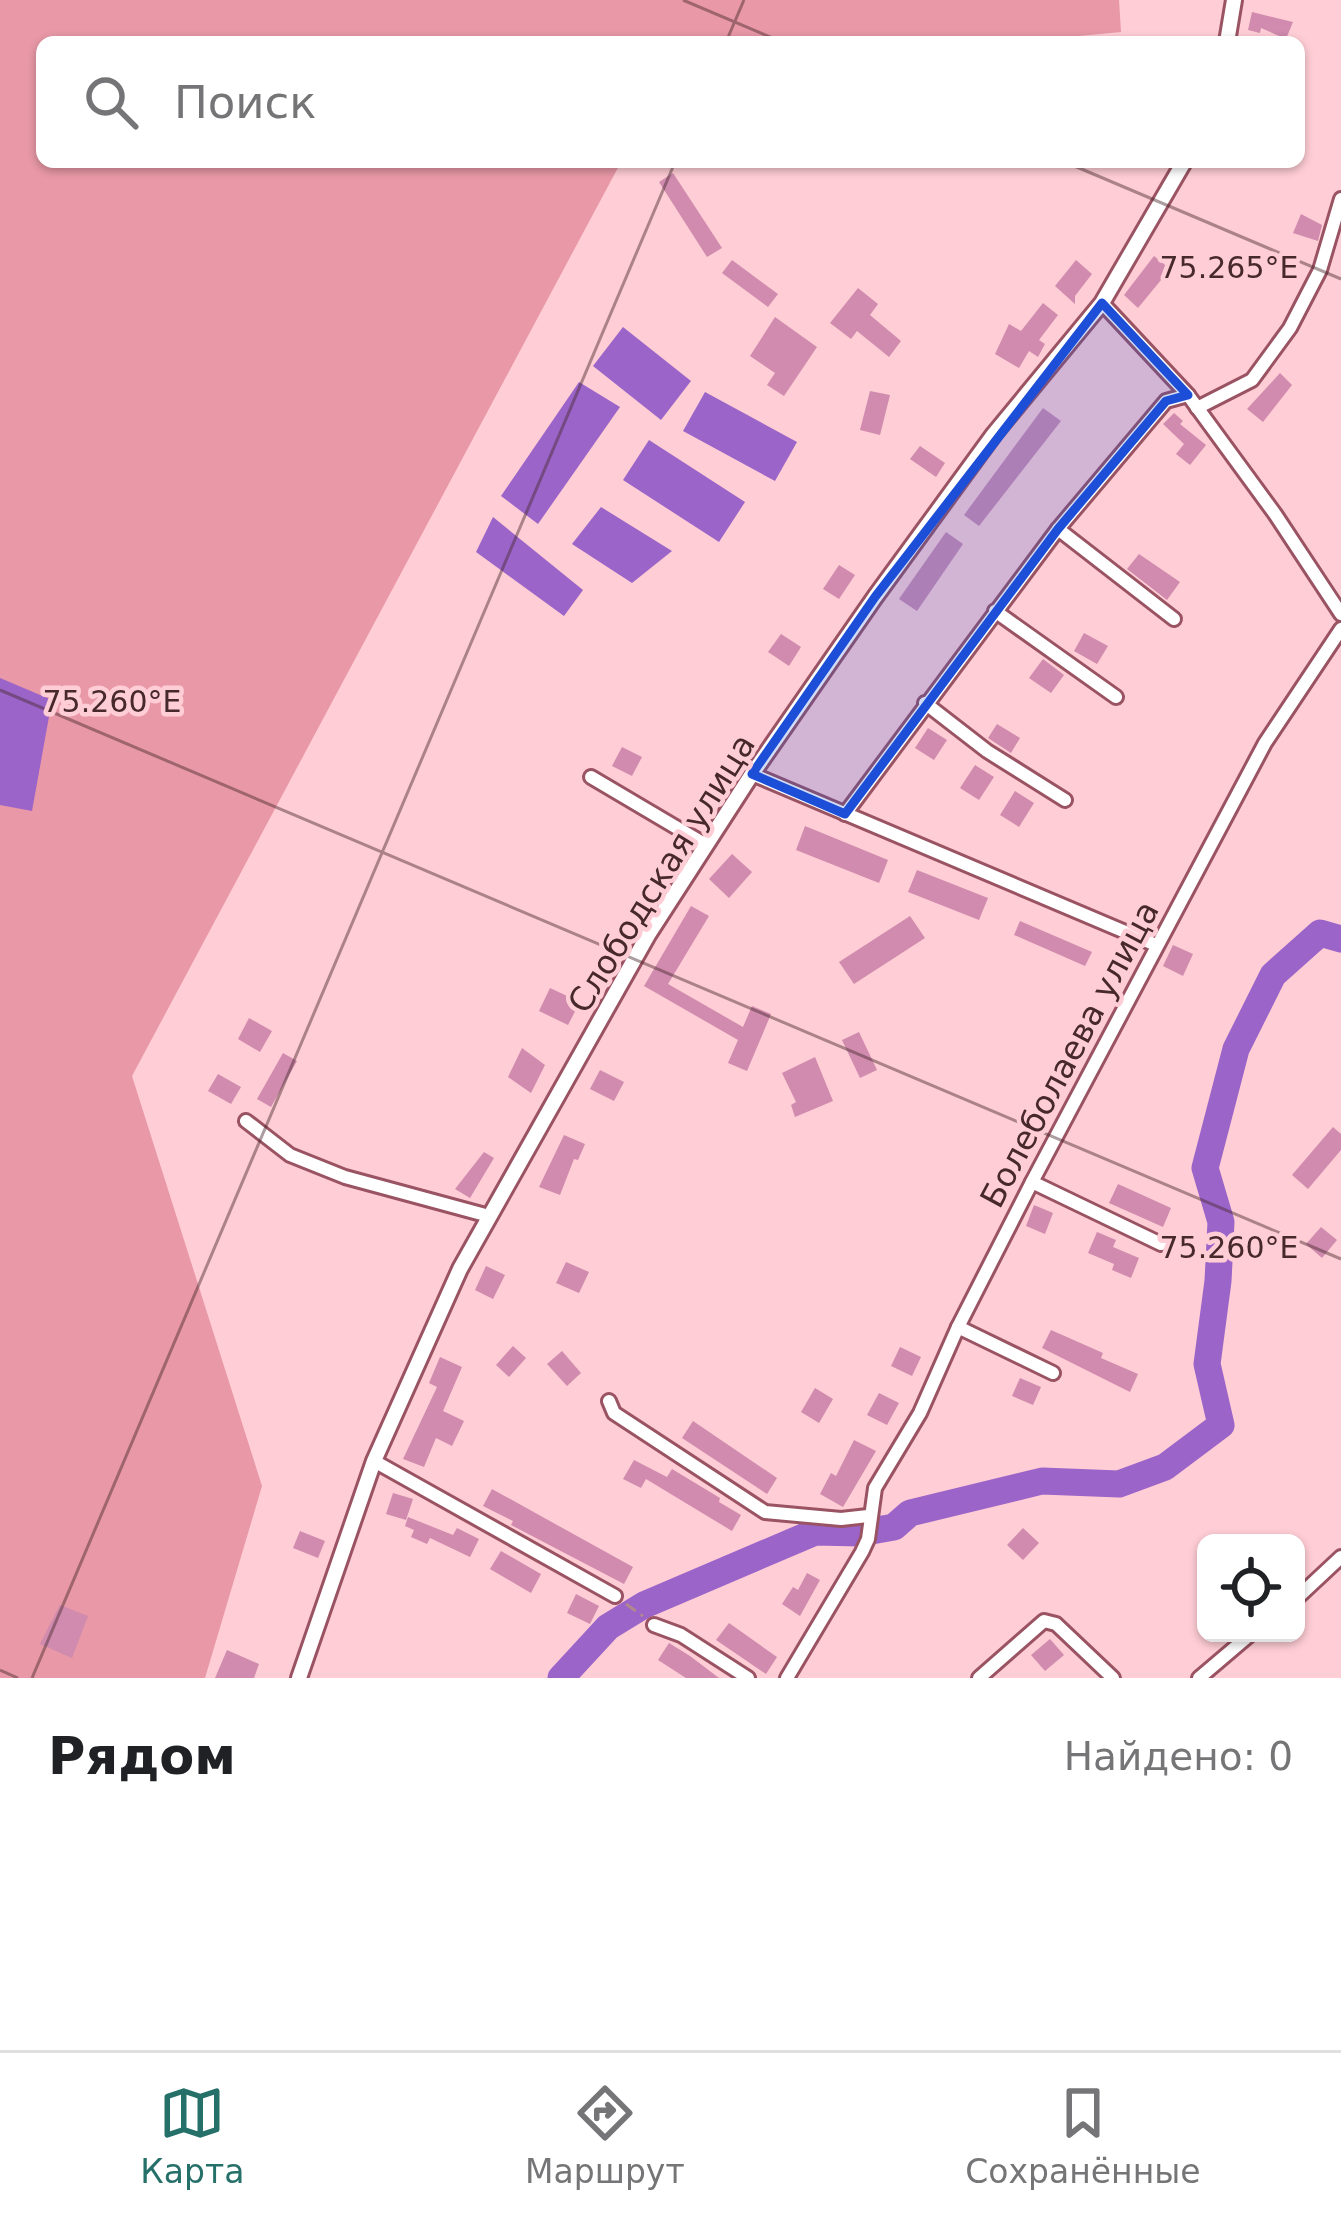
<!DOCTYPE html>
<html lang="ru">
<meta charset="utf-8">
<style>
:root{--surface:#fff;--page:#f2f2f2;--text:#202124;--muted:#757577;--line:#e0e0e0;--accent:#26706a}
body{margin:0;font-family:"DejaVu Sans",sans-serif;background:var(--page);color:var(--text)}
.controls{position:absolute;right:36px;bottom:36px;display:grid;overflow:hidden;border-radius:18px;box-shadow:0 3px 9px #0004}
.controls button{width:108px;height:108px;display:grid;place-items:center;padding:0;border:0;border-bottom:3px solid var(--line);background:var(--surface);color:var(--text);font:60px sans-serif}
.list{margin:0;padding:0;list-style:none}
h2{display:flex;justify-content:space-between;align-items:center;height:156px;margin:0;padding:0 48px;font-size:51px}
h2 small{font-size:39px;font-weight:400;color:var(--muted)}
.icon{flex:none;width:66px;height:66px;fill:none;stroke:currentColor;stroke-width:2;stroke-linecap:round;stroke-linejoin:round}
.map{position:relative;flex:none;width:1341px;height:1678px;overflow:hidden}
.search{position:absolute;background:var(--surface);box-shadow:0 3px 9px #0004;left:36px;right:36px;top:36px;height:132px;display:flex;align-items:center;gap:30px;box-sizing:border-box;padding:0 42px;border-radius:18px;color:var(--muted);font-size:45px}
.sheet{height:372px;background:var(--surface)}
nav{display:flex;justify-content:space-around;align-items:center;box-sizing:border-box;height:168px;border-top:3px solid var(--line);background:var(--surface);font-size:33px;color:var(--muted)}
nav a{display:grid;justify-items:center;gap:6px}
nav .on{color:var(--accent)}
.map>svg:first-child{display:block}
.green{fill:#e898a6}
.water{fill:#9b64c9}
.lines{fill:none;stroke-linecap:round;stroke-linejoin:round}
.river{stroke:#9b64c9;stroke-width:27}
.building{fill:#d08bae}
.minor-casing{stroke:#9a5362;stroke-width:18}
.tertiary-casing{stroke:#9a5362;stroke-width:20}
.path{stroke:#b1878e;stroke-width:3;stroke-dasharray:12 6;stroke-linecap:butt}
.minor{stroke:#fff;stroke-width:12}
.tertiary{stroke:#fff;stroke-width:14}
.marked{fill:#1d4ed8;fill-opacity:0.2;stroke:#1d4ed8;stroke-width:9;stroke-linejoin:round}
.ticks{fill:none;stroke:#46282d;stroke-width:3;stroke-opacity:0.45}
.labels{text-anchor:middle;stroke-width:9;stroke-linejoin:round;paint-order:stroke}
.street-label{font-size:33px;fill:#46282d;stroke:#ffcdd5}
.ticks-label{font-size:30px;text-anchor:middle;fill:#46282d;stroke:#ffcdd5;stroke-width:9;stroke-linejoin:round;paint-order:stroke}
</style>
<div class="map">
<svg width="1341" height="1678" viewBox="0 0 1341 1678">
<rect width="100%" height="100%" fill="#ffcdd5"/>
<path class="green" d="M0 0H1119L1121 32 1016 42H42V162H621L132 1076 262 1486 205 1678H0Z"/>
<g class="water">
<path d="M623 327 691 381 661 420 593 366Z"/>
<path d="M579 382 620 407 538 524 501 496Z"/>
<path d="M705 392 797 442 775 481 683 431Z"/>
<path d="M649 440 745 502 719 542 623 480Z"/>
<path d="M601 507 672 551 632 583 572 544Z"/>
<path d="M493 517 583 590 564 616 476 552Z"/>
<path d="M0 678 52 700 32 811 0 805Z"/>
</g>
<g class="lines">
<path class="river" d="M561 1678 608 1627 644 1605 815 1532 860 1533 894 1527 910 1513 1042 1481 1119 1484 1165 1467 1221 1425 1207 1364 1218 1281 1221 1222 1205 1168 1236 1049 1273 975 1320 933 1341 939"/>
</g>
<g class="building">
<path d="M1252 12 1293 22 1286 39 1261 28 1260 33 1248 30Z"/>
<path d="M673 173 722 248 707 257 659 182Z"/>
<path d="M1301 214 1322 225 1318 241 1293 233Z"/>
<path d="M1154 256 1170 269 1138 308 1124 295Z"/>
<path d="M732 260 778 294 768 307 722 273Z"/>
<path d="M1076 260 1092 274 1075 296V304L1055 286Z"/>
<path d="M858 288 878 304 870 315 901 341 889 357 857 331 851 339 830 323Z"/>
<path d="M1043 303 1058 315 1039 340 1045 344 1038 357 1029 351 1019 368 995 354 1009 324 1021 331Z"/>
<path d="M775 317 817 347 784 396 767 385 775 373 750 356Z"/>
<path d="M1280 373 1292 385 1263 422 1247 409Z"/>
<path d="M870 391 890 395 880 435 860 430Z"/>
<path d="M1043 408 1061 421 979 526 964 515Z"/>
<path d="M1174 413 1183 421 1180 424 1206 445 1190 465 1176 454 1184 444 1163 424Z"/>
<path d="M920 446 945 463 936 477 910 459Z"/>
<path d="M946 532 963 544 917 611 899 599Z"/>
<path d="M1139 554 1180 582 1167 600 1127 569Z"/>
<path d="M839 565 855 575 839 599 823 589Z"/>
<path d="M1084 633 1108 646 1097 664 1074 651Z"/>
<path d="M781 634 801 647 789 666 768 652Z"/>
<path d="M1043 659 1064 675 1051 693 1029 678Z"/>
<path d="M997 724 1020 738 1011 753 988 738Z"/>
<path d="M928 728 947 740 934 760 915 748Z"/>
<path d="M622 747 642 757 632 776 612 766Z"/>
<path d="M975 765 994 777 979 800 960 788Z"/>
<path d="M1015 791 1034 803 1019 827 1000 815Z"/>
<path d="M805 826 888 860 879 883 796 850Z"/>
<path d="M732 854 752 872 729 898 709 879Z"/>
<path d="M917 870 988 898 979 920 908 892Z"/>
<path d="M691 906 709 916 668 984 743 1027 752 1006 771 1014 747 1071 728 1063 738 1040 644 986Z"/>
<path d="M910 916 925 938 854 984 839 962Z"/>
<path d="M1020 921 1092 952 1085 966 1014 935Z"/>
<path d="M1173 945 1193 954 1183 976 1163 966Z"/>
<path d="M550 988 580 1002 568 1025 539 1011Z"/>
<path d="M249 1018 272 1031 260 1052 238 1039Z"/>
<path d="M859 1032 877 1070 860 1078 842 1040Z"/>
<path d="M522 1048 545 1065 531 1093 508 1077Z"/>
<path d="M283 1053 297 1061 271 1107 257 1099Z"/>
<path d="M815 1057 833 1101 795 1117 791 1105 796 1102 782 1073Z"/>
<path d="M600 1070 624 1082 614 1101 590 1089Z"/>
<path d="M218 1074 241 1087 231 1104 208 1091Z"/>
<path d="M1333 1127 1341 1134V1150L1308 1189 1292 1175Z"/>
<path d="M564 1135 585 1144 578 1160 574 1159 560 1195 539 1187Z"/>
<path d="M484 1152 494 1158 470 1198 455 1189Z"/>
<path d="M1118 1184 1171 1208 1163 1227 1109 1203Z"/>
<path d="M1034 1205 1053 1213 1045 1234 1026 1226Z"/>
<path d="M1321 1227 1337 1240 1322 1258 1306 1244Z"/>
<path d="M1097 1232 1116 1240 1113 1247 1139 1258 1131 1278 1112 1270 1114 1264 1088 1253Z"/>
<path d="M566 1262 589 1272 579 1293 556 1283Z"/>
<path d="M486 1266 505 1275 493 1299 475 1290Z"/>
<path d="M1051 1330 1103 1353 1101 1358 1138 1374 1130 1392 1042 1348Z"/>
<path d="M513 1346 526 1358 509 1377 496 1365Z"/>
<path d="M900 1347 921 1357 912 1376 891 1366Z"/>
<path d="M562 1351 581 1373 567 1386 547 1364Z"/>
<path d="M440 1357 462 1367 443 1411 464 1421 452 1446 436 1438 424 1467 403 1459 437 1387 429 1383Z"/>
<path d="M1020 1378 1041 1387 1033 1405 1012 1396Z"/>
<path d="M815 1388 833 1399 819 1423 801 1412Z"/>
<path d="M879 1393 899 1403 887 1425 867 1415Z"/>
<path d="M693 1421 777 1478 767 1494 682 1438Z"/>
<path d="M854 1440 876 1451 843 1507 820 1494 831 1473 836 1476Z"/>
<path d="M634 1460 667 1477 672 1469 720 1498 719 1502 741 1515 732 1531 646 1479 641 1488 623 1479Z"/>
<path d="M492 1489 633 1567 624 1584 511 1525 513 1521 483 1506Z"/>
<path d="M393 1493 413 1499 406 1520 386 1514Z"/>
<path d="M408 1517 453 1535 457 1528 479 1539 470 1557 430 1538 427 1544 411 1537 414 1530 405 1526Z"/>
<path d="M1023 1528 1039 1543 1023 1560 1007 1545Z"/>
<path d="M300 1531 325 1541 318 1558 293 1548Z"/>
<path d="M501 1551 541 1574 531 1593 490 1569Z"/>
<path d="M807 1573 820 1580 800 1616 782 1604 793 1587 798 1590Z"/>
<path d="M576 1594 599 1606 590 1624 567 1613Z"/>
<path d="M60 1605 88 1616 72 1658 40 1644Z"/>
<path d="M729 1623 777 1657 766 1674 716 1640Z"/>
<path d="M1050 1639 1064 1655 1045 1671 1031 1655Z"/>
<path d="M669 1643 690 1656 719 1678H686L658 1660Z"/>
<path d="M227 1650 259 1664 254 1678H215Z"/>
</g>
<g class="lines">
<g class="minor-casing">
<g id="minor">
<path d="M1102 303 1188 395 1275 514 1341 614"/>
<path d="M1197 408 1252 380 1290 328 1320 270 1341 199"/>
<path d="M1058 529 1174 619"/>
<path d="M995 611 1116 697"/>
<path d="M925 703 987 751 1065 800"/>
<path d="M752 774 1156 945"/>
<path d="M591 777 706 845"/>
<path d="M845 814 1058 529 1166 401 1188 395"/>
<path d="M246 1121 290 1155 345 1177 489 1216"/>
<path d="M1032 1182 1161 1244"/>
<path d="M958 1327 1053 1373"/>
<path d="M609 1401 614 1413 765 1512 841 1519 868 1516"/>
<path d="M374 1461 615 1596"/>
<path d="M1296 1599 1341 1557"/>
<path d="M654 1625 681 1635 748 1678"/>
<path d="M787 1678 862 1552 868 1539 875 1488 920 1413 958 1327 1032 1182 1265 743 1341 629"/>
<path d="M979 1678 1044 1621 1056 1624 1113 1678"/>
<path d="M1199 1678 1252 1633"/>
</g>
</g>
<g class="tertiary-casing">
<g id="tertiary">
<path d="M1227 42 1234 0"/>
<path d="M299 1678 374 1461 460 1269 648 935 752 774 875 597 994 434 1102 303 1184 162"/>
</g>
</g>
<path class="path" d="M626 1604 643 1616"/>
<use href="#minor" class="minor"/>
<use href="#tertiary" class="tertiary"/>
</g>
<path class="marked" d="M1102 303 1188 395 1166 401 1058 529 845 814 752 774 875 597Z"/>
<path class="ticks" d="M683 0 782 42M726 42 744 0M1065 162 1341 279M0 690 1341 1259M0 1670 18 1678M32 1678 675 162"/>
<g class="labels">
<g class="street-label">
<text transform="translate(661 873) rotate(-58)" y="12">Слободская улица</text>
<text transform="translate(1069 1054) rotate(-62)" y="12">Болеболаева улица</text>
</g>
</g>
<g class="ticks-label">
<text x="1229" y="278">75.265°E</text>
<text x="112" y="712">75.260°E</text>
<text x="1229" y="1258">75.260°E</text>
</g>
</svg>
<div class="controls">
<button><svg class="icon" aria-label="locate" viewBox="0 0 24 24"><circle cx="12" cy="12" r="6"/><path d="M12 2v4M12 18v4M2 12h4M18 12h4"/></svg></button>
</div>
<div class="search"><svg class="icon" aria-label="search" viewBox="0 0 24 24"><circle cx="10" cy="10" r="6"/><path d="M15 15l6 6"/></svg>Поиск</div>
</div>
<section class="sheet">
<h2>Рядом<small>Найдено: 0</small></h2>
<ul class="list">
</ul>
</section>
<nav>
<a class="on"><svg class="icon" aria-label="map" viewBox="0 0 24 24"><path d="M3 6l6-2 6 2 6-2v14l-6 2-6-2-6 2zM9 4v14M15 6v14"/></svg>Карта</a>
<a><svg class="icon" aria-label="directions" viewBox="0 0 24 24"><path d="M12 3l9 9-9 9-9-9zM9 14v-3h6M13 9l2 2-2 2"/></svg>Маршрут</a>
<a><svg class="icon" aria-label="saved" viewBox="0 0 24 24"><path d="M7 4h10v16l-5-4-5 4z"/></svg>Сохранённые</a>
</nav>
